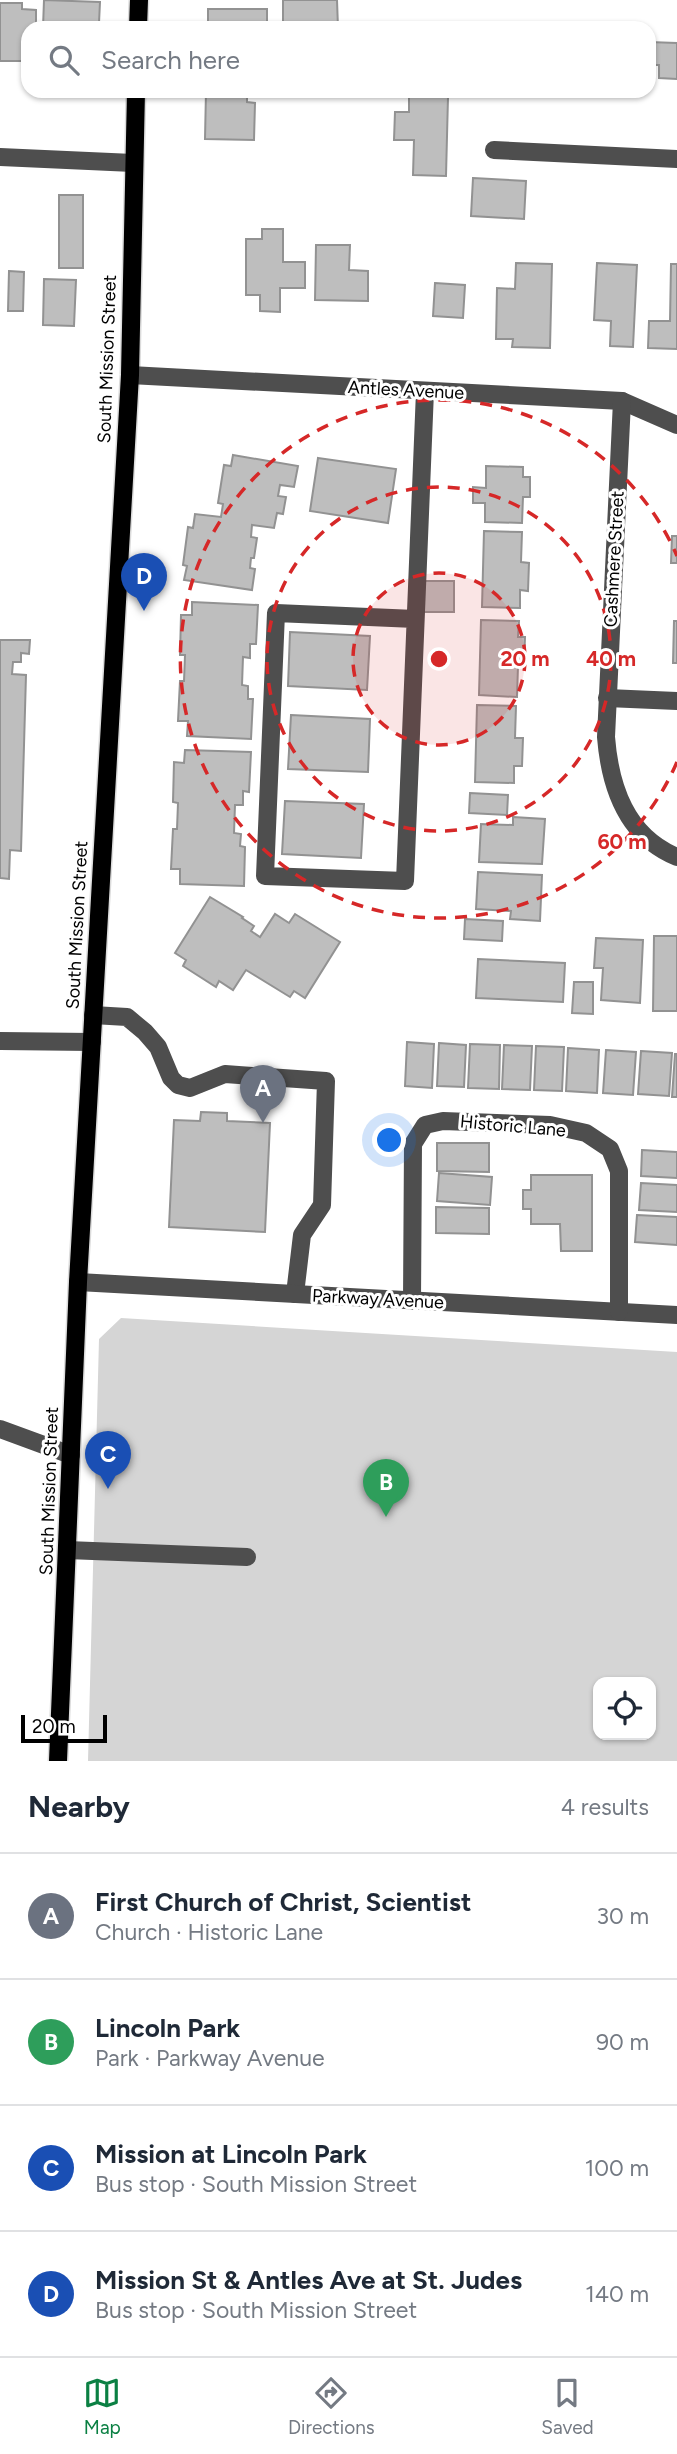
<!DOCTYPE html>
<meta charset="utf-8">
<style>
:root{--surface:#fff;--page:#f2f2f3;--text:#1f2937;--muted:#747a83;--line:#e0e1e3;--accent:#0b8043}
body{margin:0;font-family:Figtree,sans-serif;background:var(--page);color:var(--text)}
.controls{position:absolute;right:21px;bottom:21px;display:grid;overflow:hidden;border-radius:14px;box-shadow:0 2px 5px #0004}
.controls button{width:63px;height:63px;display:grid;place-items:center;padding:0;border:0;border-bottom:2px solid var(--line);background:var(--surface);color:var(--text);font:35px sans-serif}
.scale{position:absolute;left:21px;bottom:18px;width:86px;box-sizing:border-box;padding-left:7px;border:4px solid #000;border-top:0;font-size:19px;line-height:24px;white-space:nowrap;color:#000;-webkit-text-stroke:5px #fff;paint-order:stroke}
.you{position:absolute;left:390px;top:1141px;width:24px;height:24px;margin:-18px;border:5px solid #fff;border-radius:50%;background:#1a73e8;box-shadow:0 0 0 10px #1a73e833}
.badge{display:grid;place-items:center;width:46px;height:46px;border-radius:50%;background:var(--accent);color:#fff;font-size:23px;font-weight:700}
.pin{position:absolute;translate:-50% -58px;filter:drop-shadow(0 2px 4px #0008)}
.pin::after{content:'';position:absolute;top:37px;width:24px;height:21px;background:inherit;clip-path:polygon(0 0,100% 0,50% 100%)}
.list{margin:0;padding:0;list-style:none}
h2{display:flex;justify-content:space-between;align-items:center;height:91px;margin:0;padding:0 28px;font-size:30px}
h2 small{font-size:23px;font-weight:400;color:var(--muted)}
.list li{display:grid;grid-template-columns:46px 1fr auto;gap:21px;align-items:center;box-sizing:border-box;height:126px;padding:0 28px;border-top:2px solid var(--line)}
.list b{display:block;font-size:26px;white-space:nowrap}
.list p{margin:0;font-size:23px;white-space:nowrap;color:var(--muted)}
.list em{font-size:23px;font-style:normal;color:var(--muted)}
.icon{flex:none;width:38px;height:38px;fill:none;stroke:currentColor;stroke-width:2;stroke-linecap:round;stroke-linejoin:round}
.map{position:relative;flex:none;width:677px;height:1761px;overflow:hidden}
.search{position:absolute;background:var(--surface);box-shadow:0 2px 5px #0004;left:21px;right:21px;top:21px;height:77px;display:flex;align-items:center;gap:18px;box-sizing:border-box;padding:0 24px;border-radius:21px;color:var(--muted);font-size:26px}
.sheet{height:595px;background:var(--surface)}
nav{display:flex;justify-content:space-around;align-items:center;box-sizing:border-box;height:98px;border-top:2px solid var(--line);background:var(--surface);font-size:19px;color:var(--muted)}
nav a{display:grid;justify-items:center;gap:4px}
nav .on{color:var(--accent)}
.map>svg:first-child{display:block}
.green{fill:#d5d5d5;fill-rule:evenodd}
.building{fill:#bebebe;stroke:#929292;stroke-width:2}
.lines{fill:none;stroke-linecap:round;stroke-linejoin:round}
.major-casing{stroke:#dbdbdb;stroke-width:21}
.minor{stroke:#4e4e4e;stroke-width:18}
.major{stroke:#000;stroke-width:18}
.ring{fill:none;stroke:#d62828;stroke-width:3.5;stroke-dasharray:12 9}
.labels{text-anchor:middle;stroke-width:6;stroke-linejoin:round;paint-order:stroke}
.street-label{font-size:18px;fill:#000;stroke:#fff}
.centre{fill:#d62828;stroke:#fff;stroke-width:3.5}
.ring-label{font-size:21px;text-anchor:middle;font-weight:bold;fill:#d62828;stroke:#fff;stroke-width:6;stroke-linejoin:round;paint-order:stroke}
</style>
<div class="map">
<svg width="677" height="1761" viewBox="0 0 677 1761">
<rect width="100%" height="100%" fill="#fff"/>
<path class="green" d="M121 1318 677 1352V1761H88L99 1339ZM598 1682H651V1735H598Z"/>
<g class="building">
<path d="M44 0 100 2 99 23 69 22V28H43Z"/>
<path d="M283 0H337L338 28H283Z"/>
<path d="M0 3H22V9L36 10V28H28V61H0Z"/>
<rect x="208" y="9" width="59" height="19"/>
<path d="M649 42 677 43V79L659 78V65H649Z"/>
<path d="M206 91H241V94H247V102L255 103 254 140 205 139Z"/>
<path d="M409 96 448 97 446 176 413 175 414 140H394L395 112H409Z"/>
<path d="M473 178 526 181 524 219 471 216Z"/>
<rect x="59" y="195" width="24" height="73"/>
<path d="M262 229H283V262H305V288H280V312L260 311V295H246V239H262Z"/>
<path d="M316 245H350L349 270 368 271V301L315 300Z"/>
<path d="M516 263 552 264 550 348 512 347 513 339H496L497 288 515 289Z"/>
<path d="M597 263 637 265 633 347 610 346 611 321 594 320Z"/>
<path d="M671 264H677V349L648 348 649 321H670Z"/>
<path d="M9 271 24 272 23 311H8Z"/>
<path d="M44 279 76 280 74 326 43 325Z"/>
<path d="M435 283 465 285 463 318 433 316Z"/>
<path d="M233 455 298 466 294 487 280 485 278 496 286 497 283 514 277 513 274 528 252 525 251 537 257 538 254 558H251L250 568 255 569 252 590 184 580 187 566 183 565 188 527 193 528 195 514 221 517 223 504 218 503 224 465 231 466Z"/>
<path d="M318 458 396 469 388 523 310 511Z"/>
<path d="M486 466 523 467V477H530V497H523L522 523 485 522V503H473V487L486 488Z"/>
<path d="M484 531 522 532 521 562 529 563 528 591 520 590V608L482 607Z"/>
<path d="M672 536H677V563H671Z"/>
<rect x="420" y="581" width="34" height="31"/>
<path d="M192 602 258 605 256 644H250V658L243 657 242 685 248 686V699H253L251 739 187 736 188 721H178L180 681H184L185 655H180L181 615H192Z"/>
<path d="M481 620 519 621 518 637H525L524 666H518L517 697 479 695Z"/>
<path d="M674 621H677V663H673Z"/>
<path d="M290 632 370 636 367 690 288 686Z"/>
<path d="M0 640H30L29 654 21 653V662H13L12 674 26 675 21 851 10 850 9 879 0 878Z"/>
<path d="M477 705 516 706 515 738H523L522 766H514V783L475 782Z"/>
<path d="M291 715 370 719 368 772 288 769Z"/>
<path d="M185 750 251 752 249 792 243 791V805H235L234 833 241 834 240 846 245 847 244 886 180 884V869H171L173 829H177L178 803 173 802 174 762 184 763Z"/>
<path d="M470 793 508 795 507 815 469 813Z"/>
<path d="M285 801 364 804 361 858 282 854Z"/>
<path d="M513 817 545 819 542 864 479 862 481 824 513 825Z"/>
<path d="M478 872 542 875 540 921 510 919 511 911 476 909Z"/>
<path d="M210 897 243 917 242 918 254 926 251 931 260 937 275 914 289 923 295 914 340 942 305 998 294 991 290 997 246 970 233 990 219 981 216 987 183 966 186 960 175 953Z"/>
<path d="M465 919 503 921 502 941 464 939Z"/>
<path d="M654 936H677V1011H653Z"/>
<path d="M596 938 643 940 640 1003 601 1000 603 968H594Z"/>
<path d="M478 959 565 963 563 1002 476 998Z"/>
<path d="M574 982H593V1014L572 1013Z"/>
<path d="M407 1042 434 1044 432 1088 405 1086Z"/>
<path d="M439 1043 466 1045 464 1087 437 1086Z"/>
<path d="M470 1044 500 1045 499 1089 468 1088Z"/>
<path d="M504 1045 532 1046 530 1090 502 1089Z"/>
<path d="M536 1046 564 1047 562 1091 534 1090Z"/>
<path d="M568 1048 599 1050 597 1093 566 1091Z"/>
<path d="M606 1050 636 1052 633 1095 603 1093Z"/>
<path d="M641 1051 672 1053 669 1096 638 1094Z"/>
<path d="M675 1054H677V1097H672Z"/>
<path d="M201 1112 227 1113V1121L270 1123 265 1232 169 1227 174 1120 200 1121Z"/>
<path d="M437 1143H489V1172L437 1171Z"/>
<path d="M642 1150 677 1152V1178L641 1176Z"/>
<path d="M439 1173 492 1177 490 1205 437 1201Z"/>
<path d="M531 1175H592V1251H561L560 1224H531V1209H523V1190H531Z"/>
<path d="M641 1183 677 1185V1212L639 1210Z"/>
<path d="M436 1207 489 1208V1234L436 1233Z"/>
<path d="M637 1215 677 1217V1245L635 1242Z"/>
</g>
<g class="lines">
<g class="major-casing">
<g id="major">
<path d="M138 28 139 0"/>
<path d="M58 1761 78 1282 130 375 136 91"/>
</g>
</g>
<g class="minor">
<path d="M494 150 677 159"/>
<path d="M0 157 133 163"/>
<path d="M130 375 622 401 677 425"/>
<path d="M622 401 606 737C610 787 626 836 677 857"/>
<path d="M415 619 276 613 265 876 405 881 425 391"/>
<path d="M607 698 677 701"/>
<path d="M93 1015 127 1017 145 1032 158 1047 171 1078 178 1085 190 1088 225 1074 326 1081 322 1205 302 1235 295 1294"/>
<path d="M0 1041 92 1042"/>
<path d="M78 1282 677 1315"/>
<path d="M412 1301 413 1144 425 1125 443 1121 550 1125 586 1133 610 1149 619 1171V1312"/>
<path d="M0 1429 71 1455"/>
<path d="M67 1550 247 1557"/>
</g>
<use href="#major" class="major"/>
</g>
<circle cx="439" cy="659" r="86" fill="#d62828" fill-opacity=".12"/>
<g class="ring">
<circle cx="439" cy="659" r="86"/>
<circle cx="439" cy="659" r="172"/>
<path d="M677 762A259 259 0 1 1 677 556"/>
</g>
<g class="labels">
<g class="street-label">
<text transform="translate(107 359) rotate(-88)" y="6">South Mission Street</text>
<text transform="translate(406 390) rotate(3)" y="6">Antles Avenue</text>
<text transform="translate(614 559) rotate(-87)" y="6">Cashmere Street</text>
<text transform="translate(77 925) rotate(-87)" y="6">South Mission Street</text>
<text transform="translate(513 1126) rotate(5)" y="6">Historic Lane</text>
<text transform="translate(378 1299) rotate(3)" y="6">Parkway Avenue</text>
<text transform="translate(49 1491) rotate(-88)" y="6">South Mission Street</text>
</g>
</g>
<circle cx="439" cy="659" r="10" class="centre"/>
<g class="ring-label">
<text x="525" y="666">20 m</text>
<text x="611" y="666">40 m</text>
<text x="622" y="849">60 m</text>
</g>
</svg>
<div class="controls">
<button><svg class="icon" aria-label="locate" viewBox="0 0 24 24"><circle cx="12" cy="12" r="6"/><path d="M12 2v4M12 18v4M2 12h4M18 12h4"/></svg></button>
</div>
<div class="scale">20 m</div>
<div class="you"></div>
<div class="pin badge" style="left:263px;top:1123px;background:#6b7280">A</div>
<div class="pin badge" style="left:386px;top:1517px;background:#2e9e5b">B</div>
<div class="pin badge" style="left:108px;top:1489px;background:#1a4fb4">C</div>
<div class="pin badge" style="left:144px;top:611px;background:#1a4fb4">D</div>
<div class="search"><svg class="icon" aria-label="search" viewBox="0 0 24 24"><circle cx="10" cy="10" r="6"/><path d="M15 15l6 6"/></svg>Search here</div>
</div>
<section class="sheet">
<h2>Nearby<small>4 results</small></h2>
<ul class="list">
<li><span class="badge" style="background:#6b7280">A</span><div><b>First Church of Christ, Scientist</b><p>Church · Historic Lane</p></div><em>30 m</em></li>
<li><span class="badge" style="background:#2e9e5b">B</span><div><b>Lincoln Park</b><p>Park · Parkway Avenue</p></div><em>90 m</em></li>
<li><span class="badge" style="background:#1a4fb4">C</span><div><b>Mission at Lincoln Park</b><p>Bus stop · South Mission Street</p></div><em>100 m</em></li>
<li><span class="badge" style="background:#1a4fb4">D</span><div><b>Mission St &amp; Antles Ave at St. Judes</b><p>Bus stop · South Mission Street</p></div><em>140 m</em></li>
</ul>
</section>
<nav>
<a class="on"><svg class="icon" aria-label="map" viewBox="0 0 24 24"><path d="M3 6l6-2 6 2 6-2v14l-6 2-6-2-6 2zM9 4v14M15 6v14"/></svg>Map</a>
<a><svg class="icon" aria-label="directions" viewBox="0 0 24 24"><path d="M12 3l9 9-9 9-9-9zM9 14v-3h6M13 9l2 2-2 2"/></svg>Directions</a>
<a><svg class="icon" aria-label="saved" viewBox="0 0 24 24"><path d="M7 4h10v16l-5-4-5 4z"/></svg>Saved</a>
</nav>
